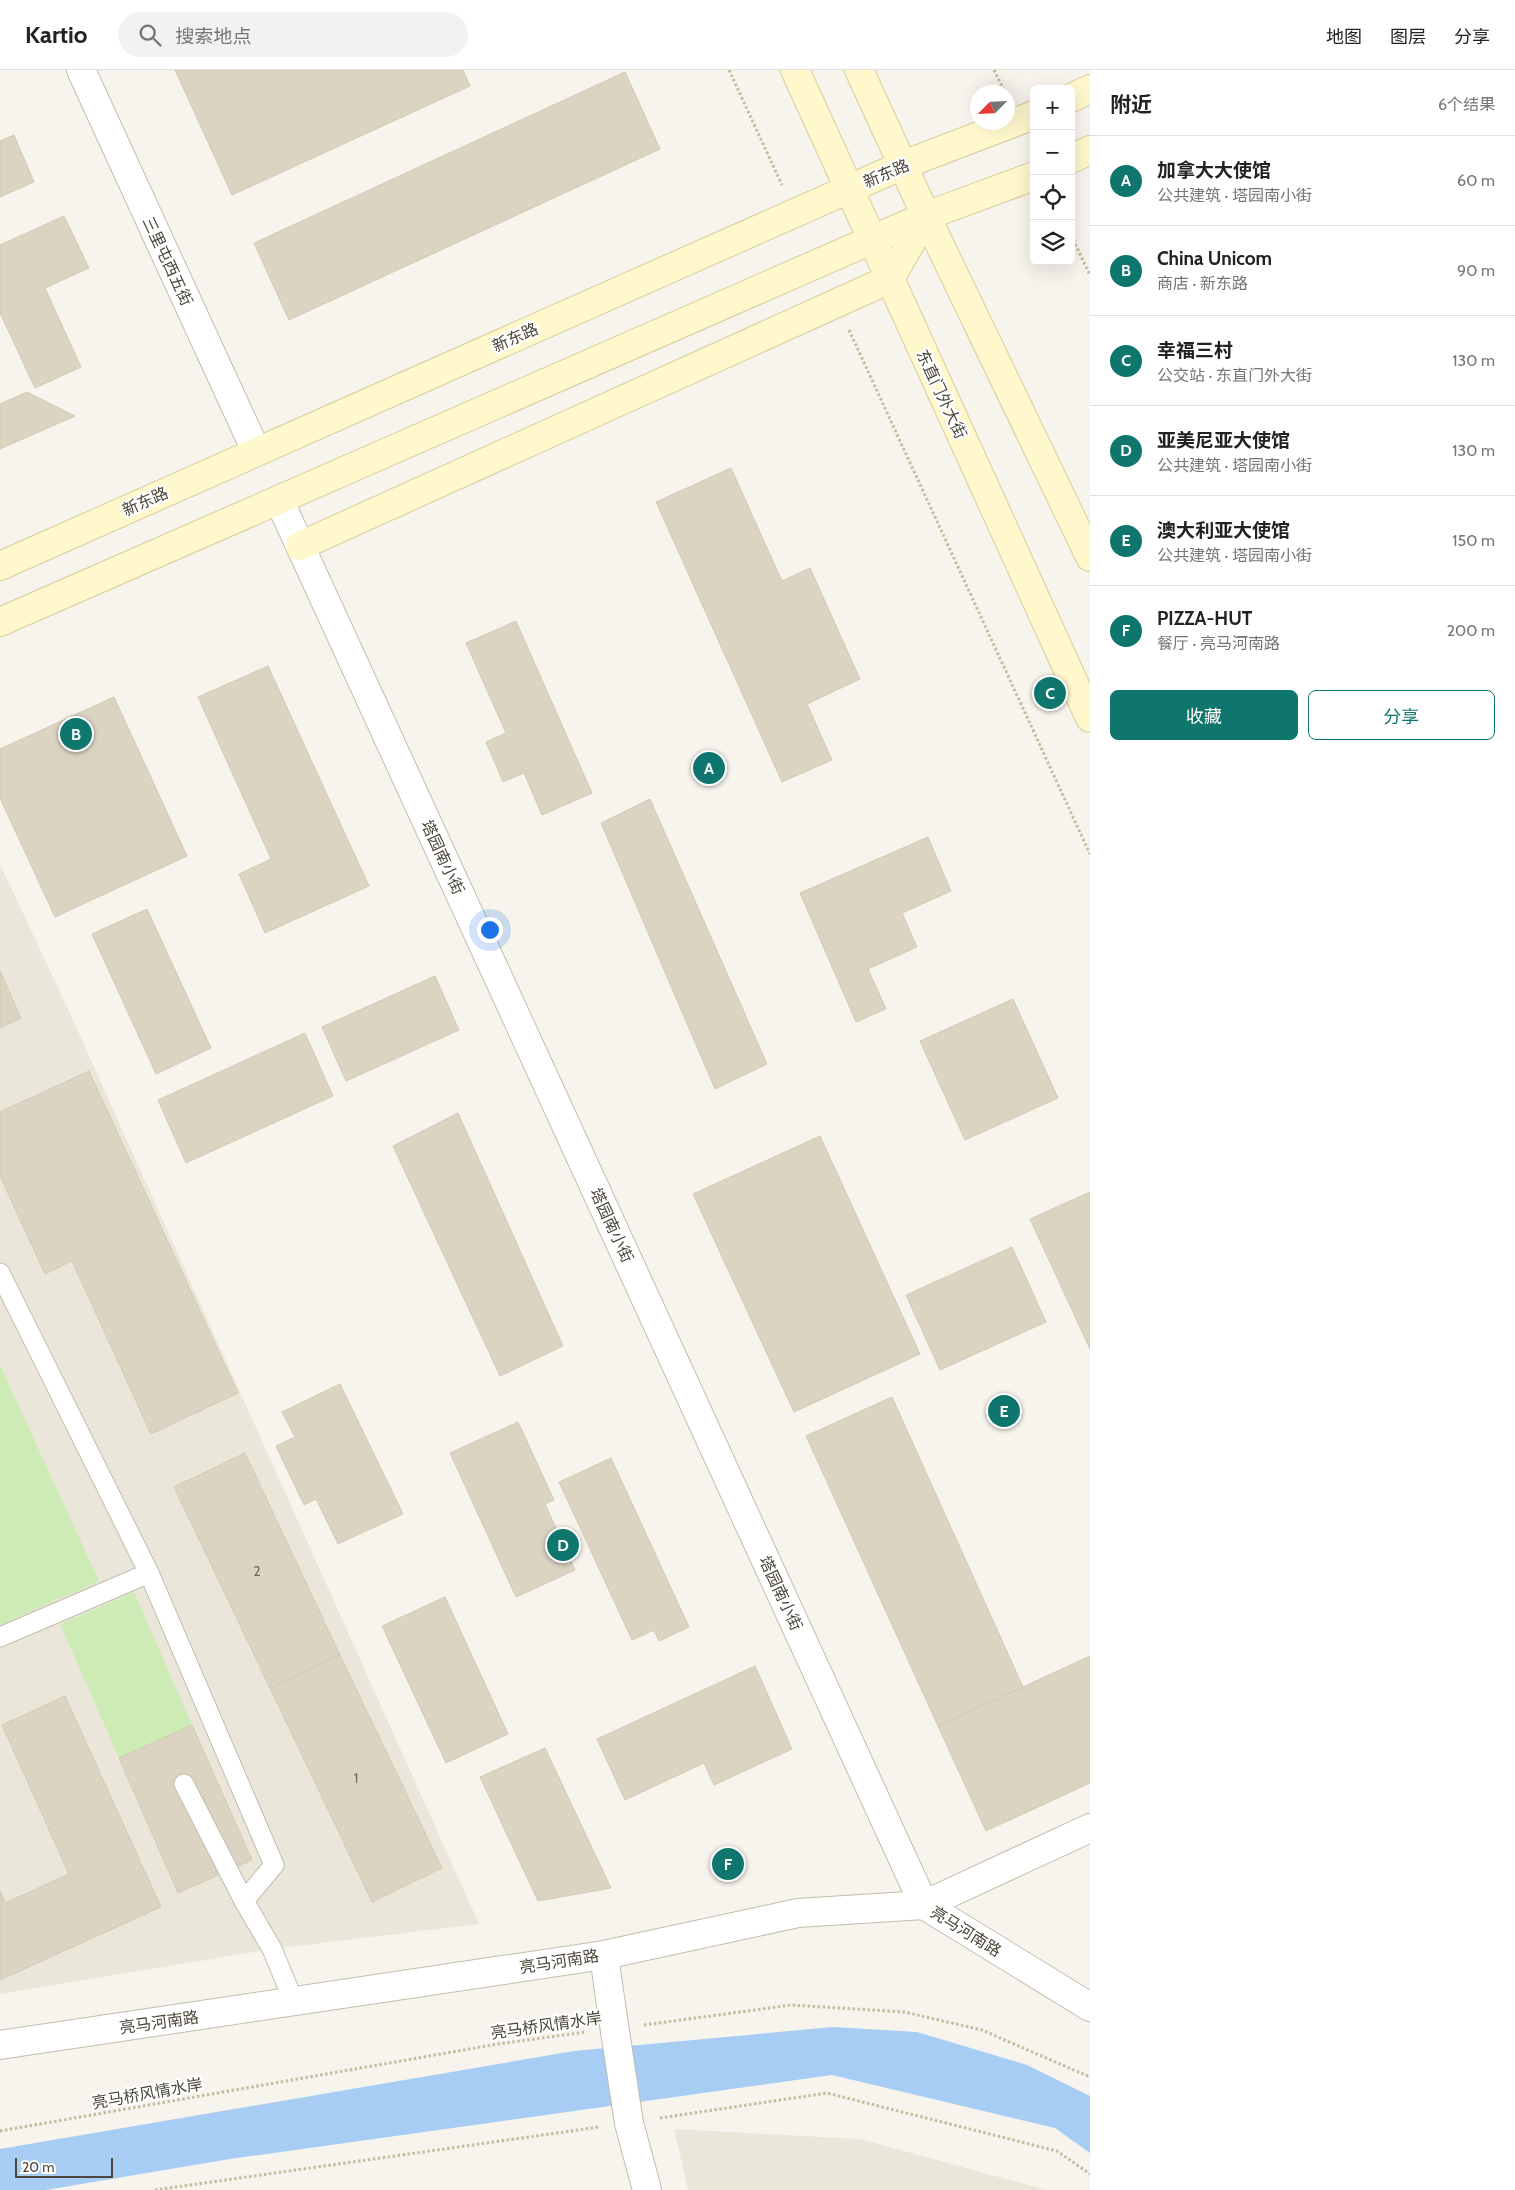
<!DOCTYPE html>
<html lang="zh">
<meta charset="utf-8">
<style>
:root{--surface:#fff;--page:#f2f2f2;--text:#222;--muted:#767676;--line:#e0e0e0;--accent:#0f766e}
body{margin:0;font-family:Cabin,"Noto Sans SC",sans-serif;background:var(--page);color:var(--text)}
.controls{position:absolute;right:15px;top:15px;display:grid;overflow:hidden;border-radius:8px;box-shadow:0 5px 20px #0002}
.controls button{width:45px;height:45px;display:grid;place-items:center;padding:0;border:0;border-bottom:1px solid var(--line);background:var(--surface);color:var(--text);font:25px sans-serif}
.compass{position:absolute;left:970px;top:15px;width:45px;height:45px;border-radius:50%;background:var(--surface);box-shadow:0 5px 20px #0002;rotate:246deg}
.scale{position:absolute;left:15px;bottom:12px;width:98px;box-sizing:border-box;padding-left:5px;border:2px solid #4b4639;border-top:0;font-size:14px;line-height:18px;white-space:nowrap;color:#4b4639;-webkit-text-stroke:4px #fff;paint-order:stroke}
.you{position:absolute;left:489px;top:859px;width:18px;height:18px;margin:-12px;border:4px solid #fff;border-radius:50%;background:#1a73e8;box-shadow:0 0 0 8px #1a73e833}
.badge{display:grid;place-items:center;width:32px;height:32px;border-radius:50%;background:var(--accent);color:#fff;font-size:16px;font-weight:700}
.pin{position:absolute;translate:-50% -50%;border:2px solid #fff;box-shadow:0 1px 5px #0006}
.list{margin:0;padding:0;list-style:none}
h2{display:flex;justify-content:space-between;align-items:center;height:65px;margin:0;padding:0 20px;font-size:21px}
h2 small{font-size:16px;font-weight:400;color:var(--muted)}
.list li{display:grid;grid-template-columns:32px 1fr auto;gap:15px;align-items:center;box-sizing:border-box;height:90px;padding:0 20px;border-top:1px solid var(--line)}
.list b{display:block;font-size:19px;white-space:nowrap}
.list p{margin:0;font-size:16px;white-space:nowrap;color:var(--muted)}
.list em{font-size:16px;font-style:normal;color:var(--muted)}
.actions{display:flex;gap:10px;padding:15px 20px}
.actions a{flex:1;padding:11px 0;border:1px solid var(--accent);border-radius:8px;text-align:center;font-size:18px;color:var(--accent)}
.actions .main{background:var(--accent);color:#fff}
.icon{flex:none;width:28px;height:28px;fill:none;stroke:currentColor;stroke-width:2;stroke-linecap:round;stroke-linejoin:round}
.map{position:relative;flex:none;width:1090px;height:2120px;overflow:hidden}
header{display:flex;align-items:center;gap:30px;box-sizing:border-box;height:70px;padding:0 25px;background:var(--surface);border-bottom:1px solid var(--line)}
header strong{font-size:24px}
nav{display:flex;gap:28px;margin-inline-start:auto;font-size:18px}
.search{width:350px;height:45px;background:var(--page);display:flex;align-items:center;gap:12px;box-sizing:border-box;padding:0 18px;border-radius:28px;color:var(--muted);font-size:19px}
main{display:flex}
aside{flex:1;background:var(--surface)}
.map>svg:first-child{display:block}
.residential{fill:#eae7da}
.green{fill:#cdebb4}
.water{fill:#a7cdf4}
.building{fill:#dbd4c3;stroke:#d4cab3}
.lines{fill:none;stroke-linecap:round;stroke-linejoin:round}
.lane-casing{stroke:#c2bdad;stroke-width:21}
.street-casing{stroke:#c2bdad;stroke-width:30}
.secondary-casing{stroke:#d7cd9b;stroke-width:30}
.path{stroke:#c5bb9e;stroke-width:3;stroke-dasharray:2.5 2.5;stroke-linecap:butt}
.lane{stroke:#fff;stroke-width:19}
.street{stroke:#fff;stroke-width:28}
.secondary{stroke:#fff8cd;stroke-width:28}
.street-bridge-casing{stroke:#c2bdad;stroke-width:30;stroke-linecap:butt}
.street-bridge{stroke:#fff;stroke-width:28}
.labels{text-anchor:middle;stroke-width:4.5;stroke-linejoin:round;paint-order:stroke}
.number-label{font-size:14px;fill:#6f6a5c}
.street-label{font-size:16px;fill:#4b4639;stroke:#fff}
</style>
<header>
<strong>Kartio</strong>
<div class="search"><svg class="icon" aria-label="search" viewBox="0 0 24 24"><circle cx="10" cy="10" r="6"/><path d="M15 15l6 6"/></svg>搜索地点</div>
<nav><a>地图</a><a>图层</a><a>分享</a></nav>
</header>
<main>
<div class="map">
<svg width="1090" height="2120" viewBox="0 0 1090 2120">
<rect width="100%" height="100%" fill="#f6f4ec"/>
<g class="residential">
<path d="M0 794 68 939 479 1854 272 1879 0 1924Z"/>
<path d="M674 2059 860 2069 1046 2120H688Z"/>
</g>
<g class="green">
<path d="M0 1295 99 1511 0 1555Z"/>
<path d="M134 1522 192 1655 119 1688 60 1554Z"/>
</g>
<path class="water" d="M833 1957 917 1962 1027 1995 1090 2026V2083L1055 2058 832 2005 230 2089 46 2120H0V2079L574 1981Z"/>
<g class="building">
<path d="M175 0H463L470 16 232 125Z"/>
<path d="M625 2 660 79 289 250 254 173Z"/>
<path d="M14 65 34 112 0 127V71Z"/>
<path d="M64 146 89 198 45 218 81 297 35 318 0 243V175Z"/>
<path d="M27 322 75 346 0 379V334Z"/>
<path d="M731 398 782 511 810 498 860 609 807 634 832 690 782 712 656 432Z"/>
<path d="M516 551 592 723 542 745 524 703 503 712 486 672 506 663 466 573Z"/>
<path d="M268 596 369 816 265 863 239 804 271 789 198 627Z"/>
<path d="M114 627 187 786 55 847 0 728V679Z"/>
<path d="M650 729 767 994 715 1019 601 753Z"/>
<path d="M928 767 951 821 902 843 917 877 868 899 886 939 856 952 800 823Z"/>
<path d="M147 839 211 978 156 1004 92 864Z"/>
<path d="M0 901 21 948 0 958Z"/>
<path d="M435 906 459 960 346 1011 322 957Z"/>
<path d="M1013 929 1058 1028 965 1070 920 971Z"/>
<path d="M305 963 333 1026 186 1093 158 1030Z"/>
<path d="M89 1001 238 1323 151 1364 72 1191 45 1204 0 1106V1042Z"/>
<path d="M458 1043 563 1276 500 1306 393 1076Z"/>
<path d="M820 1066 920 1284 794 1342 693 1124Z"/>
<path d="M1090 1122V1279L1030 1149Z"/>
<path d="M1012 1177 1046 1252 940 1300 906 1225Z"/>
<path d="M340 1314 403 1444 338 1474 316 1429 304 1435 276 1376 295 1367 282 1342Z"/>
<path d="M892 1327 1023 1617 938 1656 806 1366Z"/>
<path d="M518 1352 554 1430 545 1434 575 1500 516 1527 450 1383Z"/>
<path d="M245 1383 340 1585 270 1618 174 1417Z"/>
<path d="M611 1388 689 1557 659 1571 654 1560 632 1570 559 1412Z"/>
<path d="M445 1527 508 1664 446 1693 382 1556Z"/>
<path d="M340 1585 442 1798 372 1832 270 1618Z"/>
<path d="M1090 1586V1713L986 1761 938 1656Z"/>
<path d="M755 1596 792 1679 714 1715 704 1693 625 1730 597 1669Z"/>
<path d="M65 1626 161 1837 0 1910V1821L5 1833 69 1804 2 1655Z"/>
<path d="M192 1655 252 1790 178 1823 119 1688Z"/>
<path d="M545 1678 611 1818 538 1831 480 1707Z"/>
</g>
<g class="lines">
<g class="lane-casing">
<g id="lane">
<path d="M0 1203 149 1503 274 1795 244 1831 272 1879 294 1932"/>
<path d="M0 1567 149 1503"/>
<path d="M184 1714 244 1831"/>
</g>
</g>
<g class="street-casing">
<g id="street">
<path d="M81 0 256 381"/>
<path d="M279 430 924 1835 1090 1758"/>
<path d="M604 1885 611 1935"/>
<path d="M0 1975 604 1885 798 1843 924 1835 1090 1937"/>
<path d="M629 2053 647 2120"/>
</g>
</g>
<g class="secondary-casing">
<g id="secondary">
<path d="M795 0 1090 648"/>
<path d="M859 0 926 146 1090 487"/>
<path d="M1071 28 1090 19"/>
<path d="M1071 89 1090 80"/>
<path d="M890 209 926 146"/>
<path d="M300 476 890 209"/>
<path d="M0 496 903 95 1034 45"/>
<path d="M0 552 926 146 1034 106"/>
</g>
</g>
<g class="path">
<path d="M729 0 782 115"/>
<path d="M994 0 1005 22"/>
<path d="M1071 165 1090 205"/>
<path d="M849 260 1090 784"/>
<path d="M644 1955 791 1935 904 1942 982 1960 1090 2007"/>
<path d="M660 2048 827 2023 1057 2081 1090 2104"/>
<path d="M0 2061 498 1974 586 1962"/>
<path d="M155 2120 599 2057"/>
</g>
<use href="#lane" class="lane"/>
<use href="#street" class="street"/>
<use href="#secondary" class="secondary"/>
<g class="street-bridge-casing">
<path id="street-bridge" d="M611 1935 629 2053"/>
</g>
<use href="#street-bridge" class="street-bridge"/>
</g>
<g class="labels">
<g class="number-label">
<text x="257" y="1506">2</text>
<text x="356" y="1713">1</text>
</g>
<g class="street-label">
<text transform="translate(886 103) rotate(-23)" y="6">新东路</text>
<text transform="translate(168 191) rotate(65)" y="6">三里屯西五街</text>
<text transform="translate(515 267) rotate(-24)" y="6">新东路</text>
<text transform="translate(942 324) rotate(65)" y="6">东直门外大街</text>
<text transform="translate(145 431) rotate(-24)" y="6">新东路</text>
<text transform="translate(443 787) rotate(65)" y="6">塔园南小街</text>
<text transform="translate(612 1155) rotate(65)" y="6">塔园南小街</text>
<text transform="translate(781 1523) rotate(65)" y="6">塔园南小街</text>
<text transform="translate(966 1861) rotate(32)" y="6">亮马河南路</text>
<text transform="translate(559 1891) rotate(-9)" y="6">亮马河南路</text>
<text transform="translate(159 1952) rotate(-8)" y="6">亮马河南路</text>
<text transform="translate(546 1955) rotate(-8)" y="6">亮马桥风情水岸</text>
<text transform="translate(147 2023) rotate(-10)" y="6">亮马桥风情水岸</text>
</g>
</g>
</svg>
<div class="controls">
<button>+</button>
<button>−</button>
<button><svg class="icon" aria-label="locate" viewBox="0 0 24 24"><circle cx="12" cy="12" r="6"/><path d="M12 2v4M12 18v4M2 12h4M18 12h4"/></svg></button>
<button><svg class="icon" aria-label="layers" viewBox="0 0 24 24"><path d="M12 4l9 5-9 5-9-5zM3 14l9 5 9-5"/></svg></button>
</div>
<svg class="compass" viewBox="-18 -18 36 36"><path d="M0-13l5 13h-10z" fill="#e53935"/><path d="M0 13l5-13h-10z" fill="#767676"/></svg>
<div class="scale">20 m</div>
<div class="you"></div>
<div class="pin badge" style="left:709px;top:698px">A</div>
<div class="pin badge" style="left:76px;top:664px">B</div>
<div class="pin badge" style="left:1050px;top:623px">C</div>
<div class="pin badge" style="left:563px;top:1475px">D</div>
<div class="pin badge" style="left:1004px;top:1341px">E</div>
<div class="pin badge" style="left:728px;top:1794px">F</div>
</div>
<aside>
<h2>附近<small>6个结果</small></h2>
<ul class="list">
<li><span class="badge">A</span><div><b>加拿大大使馆</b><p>公共建筑 · 塔园南小街</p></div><em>60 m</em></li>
<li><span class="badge">B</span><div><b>China Unicom</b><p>商店 · 新东路</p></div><em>90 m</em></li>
<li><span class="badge">C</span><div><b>幸福三村</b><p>公交站 · 东直门外大街</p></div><em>130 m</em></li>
<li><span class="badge">D</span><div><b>亚美尼亚大使馆</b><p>公共建筑 · 塔园南小街</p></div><em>130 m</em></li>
<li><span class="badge">E</span><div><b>澳大利亚大使馆</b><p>公共建筑 · 塔园南小街</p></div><em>150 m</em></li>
<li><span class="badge">F</span><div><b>PIZZA-HUT</b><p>餐厅 · 亮马河南路</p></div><em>200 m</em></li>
</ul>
<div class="actions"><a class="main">收藏</a><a>分享</a></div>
</aside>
</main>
